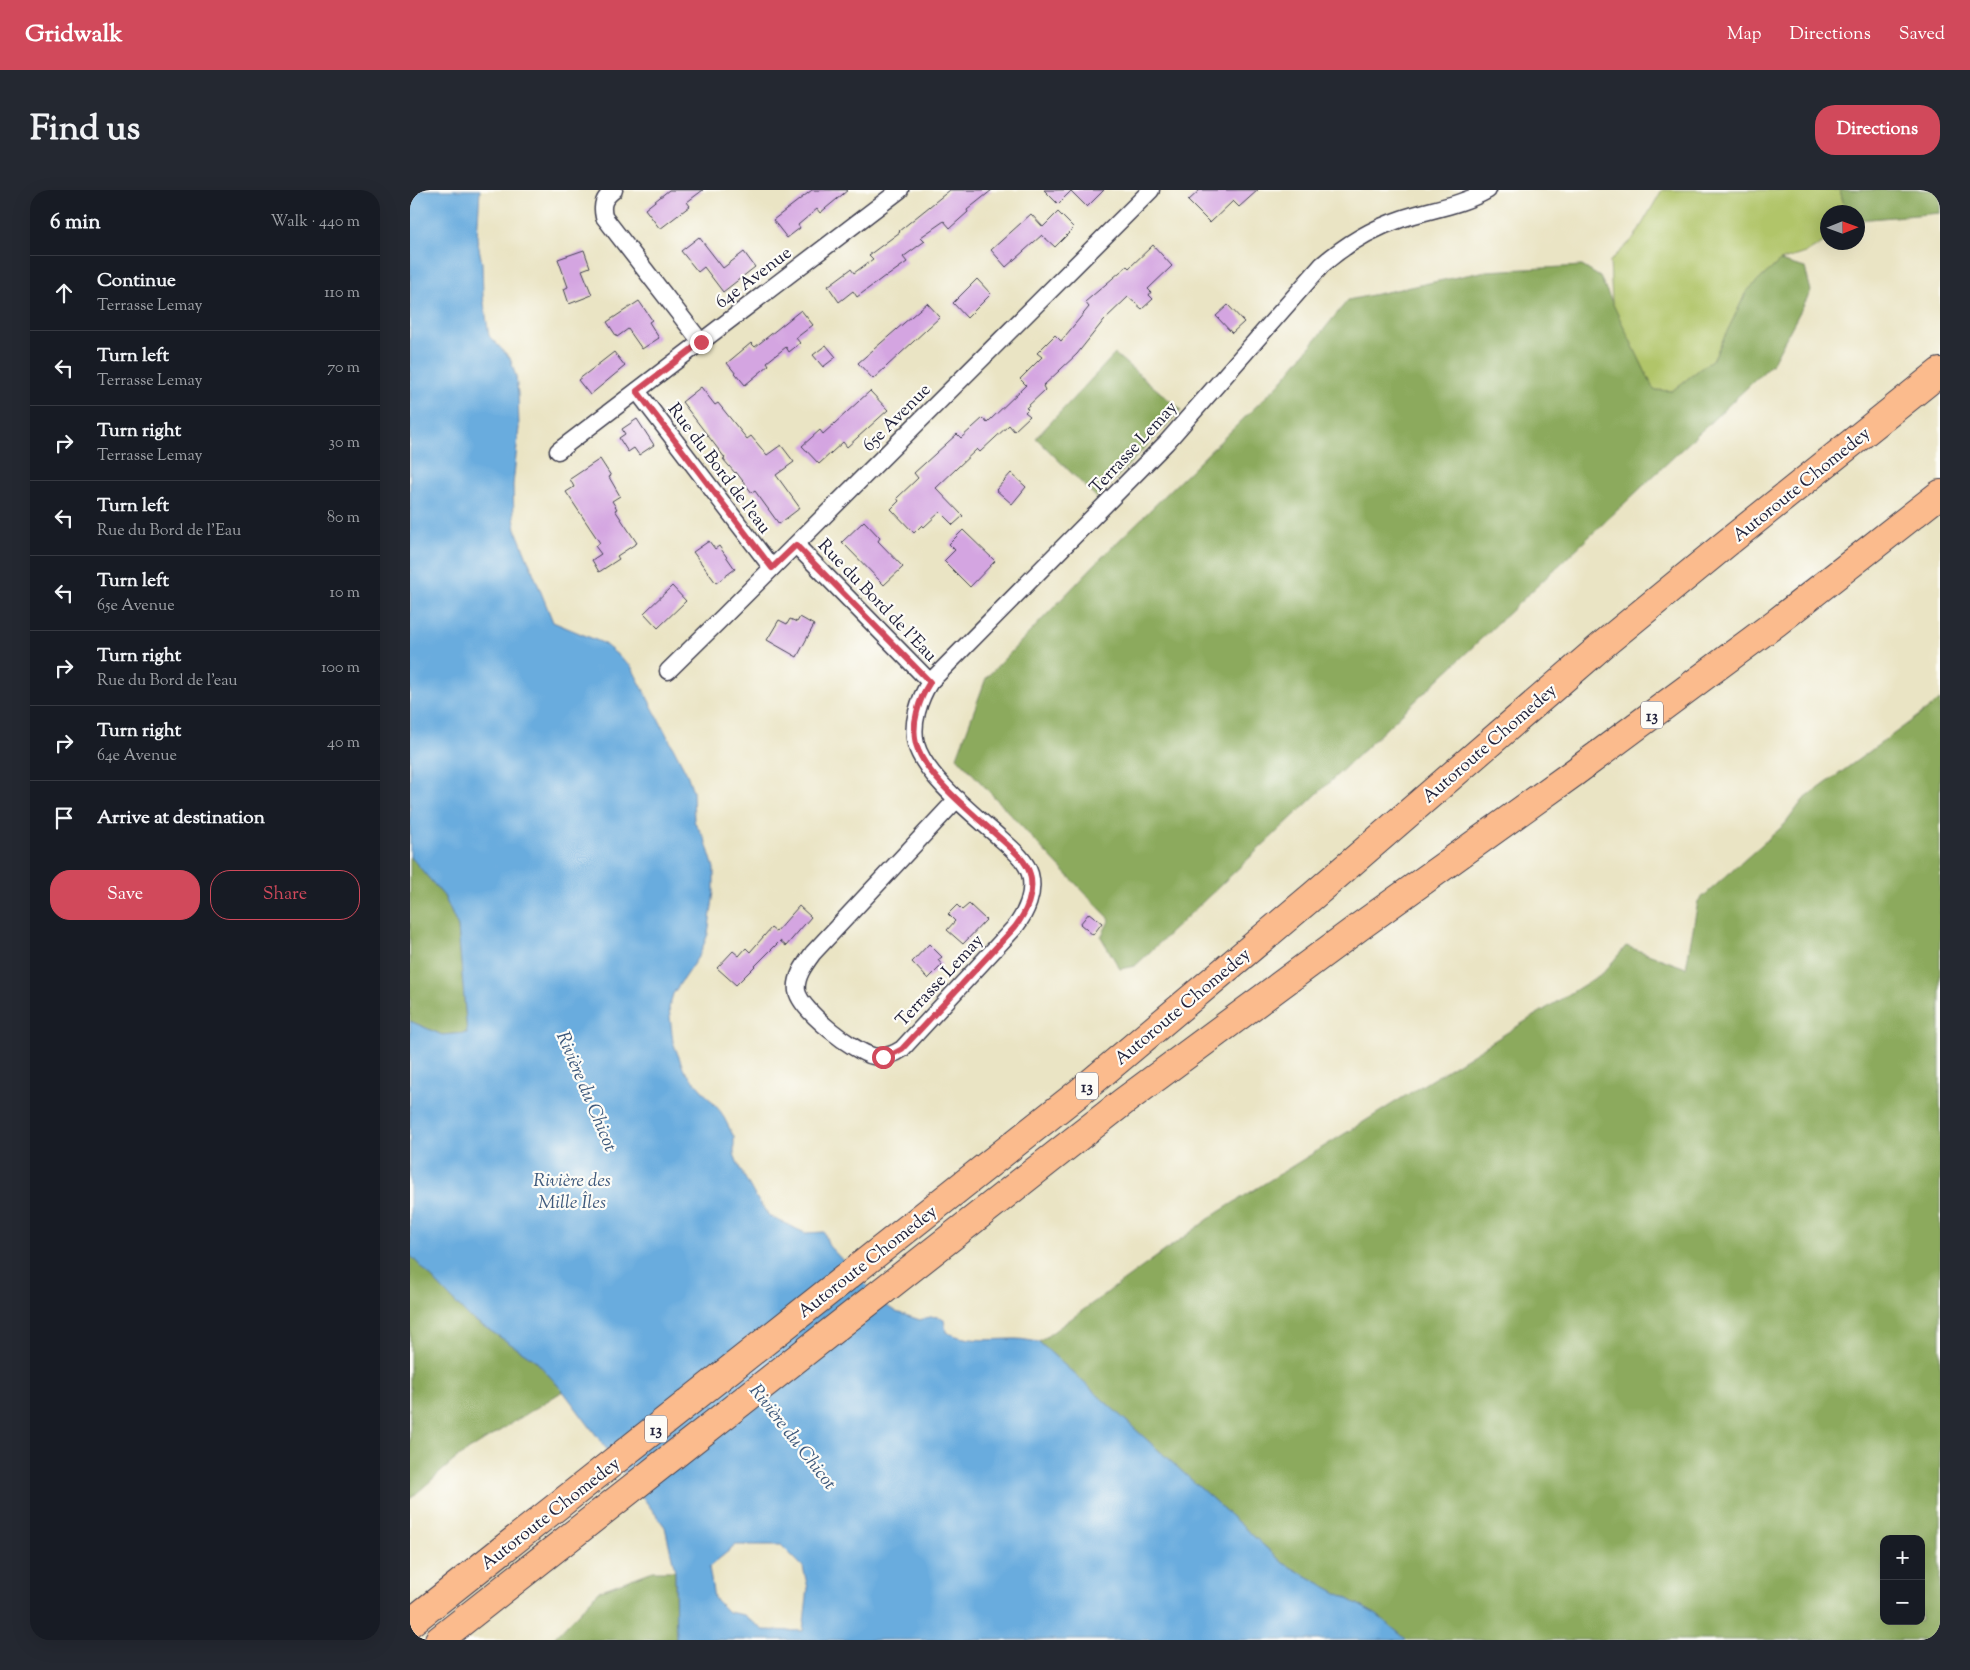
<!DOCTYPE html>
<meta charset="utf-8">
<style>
:root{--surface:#171b24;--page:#242831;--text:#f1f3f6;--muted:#9ea1a6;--line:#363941;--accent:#d1495b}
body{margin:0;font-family:"Sorts Mill Goudy",serif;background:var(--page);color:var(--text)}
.controls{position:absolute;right:15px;bottom:15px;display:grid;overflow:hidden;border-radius:10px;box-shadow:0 5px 20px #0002}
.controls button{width:45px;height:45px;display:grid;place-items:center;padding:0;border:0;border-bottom:1px solid var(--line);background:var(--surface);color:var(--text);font:25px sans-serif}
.compass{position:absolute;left:1410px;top:15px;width:45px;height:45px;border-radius:50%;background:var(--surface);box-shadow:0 5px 20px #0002;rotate:89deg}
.stop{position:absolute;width:15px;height:15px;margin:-11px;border:4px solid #d1495b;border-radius:50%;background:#fff}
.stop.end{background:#d1495b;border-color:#fff;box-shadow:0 1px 5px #0008}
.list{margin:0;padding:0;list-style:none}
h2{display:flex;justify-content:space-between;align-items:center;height:65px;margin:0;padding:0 20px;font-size:21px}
h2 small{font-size:16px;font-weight:400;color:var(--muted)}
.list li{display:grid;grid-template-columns:32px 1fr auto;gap:15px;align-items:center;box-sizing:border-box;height:75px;padding:0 20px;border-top:1px solid var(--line)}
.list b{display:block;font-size:19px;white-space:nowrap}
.list p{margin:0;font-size:16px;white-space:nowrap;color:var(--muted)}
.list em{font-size:16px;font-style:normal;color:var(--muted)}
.actions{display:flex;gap:10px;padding:15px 20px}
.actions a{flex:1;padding:11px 0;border:1px solid var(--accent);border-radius:20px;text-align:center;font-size:18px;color:var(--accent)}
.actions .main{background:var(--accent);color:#fff}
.icon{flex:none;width:28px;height:28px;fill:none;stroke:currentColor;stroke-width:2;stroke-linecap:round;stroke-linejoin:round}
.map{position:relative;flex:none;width:1530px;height:1450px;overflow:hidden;border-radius:20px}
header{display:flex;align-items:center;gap:30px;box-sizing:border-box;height:70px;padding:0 25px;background:var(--accent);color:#fff}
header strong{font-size:24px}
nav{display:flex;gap:28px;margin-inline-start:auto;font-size:18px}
.intro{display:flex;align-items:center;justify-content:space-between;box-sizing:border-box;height:120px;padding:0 30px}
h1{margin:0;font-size:35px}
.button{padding:12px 22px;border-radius:20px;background:var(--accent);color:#fff;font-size:18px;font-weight:700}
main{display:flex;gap:30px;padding:0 30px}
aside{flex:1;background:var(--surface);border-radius:20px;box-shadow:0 5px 20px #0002}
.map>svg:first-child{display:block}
.green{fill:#b1c569;stroke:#6a7452}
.forest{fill:#8caa5d;stroke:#57664c;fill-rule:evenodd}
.water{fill:#69acde;stroke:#46678c;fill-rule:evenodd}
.building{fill:#d4a5e1}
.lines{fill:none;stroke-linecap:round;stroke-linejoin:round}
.street-casing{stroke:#403f50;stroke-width:19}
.highway-casing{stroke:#403f50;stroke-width:30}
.street{stroke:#fff;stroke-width:16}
.highway{stroke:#fbbb8d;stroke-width:28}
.route{stroke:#d1495b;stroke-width:6}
.labels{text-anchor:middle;stroke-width:4.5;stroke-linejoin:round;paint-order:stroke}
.shield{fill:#fdfcf7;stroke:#646373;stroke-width:1}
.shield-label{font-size:16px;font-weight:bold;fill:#22223b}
.street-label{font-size:18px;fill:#22223b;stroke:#fdfcf7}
.water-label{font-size:19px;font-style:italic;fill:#3e597c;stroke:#fdfcf7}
</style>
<header>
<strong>Gridwalk</strong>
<nav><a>Map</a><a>Directions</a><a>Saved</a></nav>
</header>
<div class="intro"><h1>Find us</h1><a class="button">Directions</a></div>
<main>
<aside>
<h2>6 min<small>Walk · 440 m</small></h2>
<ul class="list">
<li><svg class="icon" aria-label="ahead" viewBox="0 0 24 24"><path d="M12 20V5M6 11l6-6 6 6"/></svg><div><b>Continue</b><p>Terrasse Lemay</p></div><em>110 m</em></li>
<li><svg class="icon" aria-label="left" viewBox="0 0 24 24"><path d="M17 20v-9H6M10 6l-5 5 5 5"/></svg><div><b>Turn left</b><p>Terrasse Lemay</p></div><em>70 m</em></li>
<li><svg class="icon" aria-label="right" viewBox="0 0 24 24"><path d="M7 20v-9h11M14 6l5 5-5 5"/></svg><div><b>Turn right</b><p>Terrasse Lemay</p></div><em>30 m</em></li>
<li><svg class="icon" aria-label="left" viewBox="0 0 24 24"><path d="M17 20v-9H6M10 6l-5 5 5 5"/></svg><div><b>Turn left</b><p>Rue du Bord de l'Eau</p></div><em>80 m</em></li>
<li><svg class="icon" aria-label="left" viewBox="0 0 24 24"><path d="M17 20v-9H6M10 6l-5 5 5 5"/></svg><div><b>Turn left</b><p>65e Avenue</p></div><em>10 m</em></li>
<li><svg class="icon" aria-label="right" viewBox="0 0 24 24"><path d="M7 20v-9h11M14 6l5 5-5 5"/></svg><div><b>Turn right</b><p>Rue du Bord de l'eau</p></div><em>100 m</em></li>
<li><svg class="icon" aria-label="right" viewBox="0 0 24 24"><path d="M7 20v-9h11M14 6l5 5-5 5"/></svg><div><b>Turn right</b><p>64e Avenue</p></div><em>40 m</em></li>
<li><svg class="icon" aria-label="arrive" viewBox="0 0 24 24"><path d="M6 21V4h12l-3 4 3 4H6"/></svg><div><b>Arrive at destination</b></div></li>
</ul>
<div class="actions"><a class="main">Save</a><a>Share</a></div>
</aside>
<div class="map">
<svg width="1530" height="1450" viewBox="0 0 1530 1450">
<rect width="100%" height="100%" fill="#fdfcf7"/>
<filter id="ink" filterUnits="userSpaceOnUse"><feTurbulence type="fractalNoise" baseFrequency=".02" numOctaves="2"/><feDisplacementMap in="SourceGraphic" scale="10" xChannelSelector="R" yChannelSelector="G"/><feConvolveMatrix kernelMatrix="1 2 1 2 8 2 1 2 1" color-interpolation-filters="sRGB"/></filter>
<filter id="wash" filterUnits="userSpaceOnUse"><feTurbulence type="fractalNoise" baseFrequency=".0096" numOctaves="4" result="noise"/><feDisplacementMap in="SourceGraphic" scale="20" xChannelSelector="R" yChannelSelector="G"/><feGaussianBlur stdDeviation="1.12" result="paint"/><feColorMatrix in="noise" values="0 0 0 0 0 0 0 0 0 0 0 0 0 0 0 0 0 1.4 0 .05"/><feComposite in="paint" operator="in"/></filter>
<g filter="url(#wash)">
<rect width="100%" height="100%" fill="#eae4c4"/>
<path class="green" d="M1252 0H1430L1435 19 1434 22H1418L1417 50 1398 62 1370 71 1337 101 1304 168 1262 201 1244 200 1202 113 1200 71 1224 48Z"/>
<g class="forest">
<path d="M1430 0H1530V23L1448 30V22H1440L1435 19Z"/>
<path d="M1370 71 1395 78 1401 101 1362 174 725 776 710 779 691 747 700 729 640 667 547 567 576 488 690 369 870 193 938 110 1076 81 1172 76 1190 87 1244 200 1262 201 1304 168 1337 101Z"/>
<path d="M705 164 771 220 687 308 626 248Z"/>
<path d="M1530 510V1450H997L967 1425 873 1373 629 1152 807 1023 1193 783 1216 756 1276 778 1288 711 1375 634 1393 610ZM1474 1349H1511V1431H1474Z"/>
<path d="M0 666 34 706 48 737 57 843 32 845 0 831Z"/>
<path d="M0 1065 58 1126 125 1170 153 1201 48 1267 0 1309Z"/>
<path d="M243 1381H265L266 1450H142L189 1401Z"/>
</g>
<path class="water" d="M0 0H70L67 48 72 73 73 106 79 146 100 168 106 187 108 204 109 238 103 295 104 328 106 340 143 432 193 453 221 476 277 584 283 601 284 631 295 649 304 678V702L298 744 290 764 263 804 259 818 263 852 274 880 311 922 324 947V964L330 979 345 1006 359 1026 395 1043 414 1042 419 1056 474 1114 486 1122 510 1130C519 1127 525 1124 534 1130L536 1142C559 1153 581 1149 606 1149 613 1149 621 1151 629 1152L873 1373 967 1425 997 1450H266L265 1381 255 1337 153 1201 125 1170 58 1126 0 1065V831L32 845 57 843 48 737 34 706 0 666ZM326 1355H371L393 1377 398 1398 393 1441 353 1440 334 1425 318 1422 304 1408 299 1377Z"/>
<g id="blocks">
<g class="building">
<path d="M259 0H293L277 12 280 16 250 39 235 19Z"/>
<path d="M402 0H438L410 23 407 19 388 35 390 38 377 48 363 30Z"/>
<path d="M540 0H582L557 20 558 22 540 38 534 31 511 47 515 51 493 67 497 72 476 87 475 86 447 107 443 101 429 112 418 96 441 79 444 83 463 69 459 65 490 42 489 41Z"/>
<path d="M634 0H694L677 17 661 1 648 14Z"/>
<path d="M790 0H848L829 17 823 11 800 33 778 11Z"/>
<path d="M648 22 664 38 645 57 632 45 596 77 581 60 621 24 633 37Z"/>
<path d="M289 47 313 78 334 62 345 77 313 102 294 77 288 82 271 61Z"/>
<path d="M743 55 762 76 738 99 741 102 739 105 743 109 732 119 718 107 694 130 667 164 633 196 635 200 616 218 618 219 615 222 620 226 604 241 599 235 570 262 567 259 526 298 553 326 543 335 530 322 514 337 512 335 504 343 481 319 489 311 487 308 508 288 504 283 547 244 551 248 573 228 577 233 616 195 610 189 632 167 627 163 645 145 651 151 679 117 675 112 717 76 719 78Z"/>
<path d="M174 60 180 77 172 80 182 105 159 114 154 99 158 97 148 69Z"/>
<path d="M567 89 581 104 557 128 543 113Z"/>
<path d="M229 111 242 130 239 132 249 148 232 159 218 139 207 147 197 132Z"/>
<path d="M517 113 530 127 463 189 448 173Z"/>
<path d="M818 115 834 132 822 143 806 126Z"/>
<path d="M391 120 403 135 386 148 390 153 379 162 376 157 357 172 359 175 335 195 317 173 341 153 345 157Z"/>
<path d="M416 155 426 167 413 177 403 165Z"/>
<path d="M204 162 215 176 180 205 168 190Z"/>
<path d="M291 197 305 215 308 213 337 249 341 246 357 265 371 255 384 272 366 285 390 318 369 334 345 301 342 303 326 282 325 283 313 269 315 268 272 212Z"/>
<path d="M460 201 478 220 437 257 433 252 409 274 392 256 410 240 413 244Z"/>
<path d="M227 229 244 255 229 265 224 258 218 262 209 248 215 244 212 239Z"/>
<path d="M190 269 201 286 199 287 210 306 202 311 207 319 205 320 227 353 207 366 209 369 189 382 182 370 191 364 185 356 190 353 156 302 164 297 160 289Z"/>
<path d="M601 283 616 297 602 314 586 300Z"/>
<path d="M454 331 470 348 468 351 493 377 474 395 432 352Z"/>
<path d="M553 340 585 371 560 397 534 371 545 360 539 354Z"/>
<path d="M299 351 305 359 309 356 325 379 306 393 283 362Z"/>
<path d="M262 396 276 411 248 438 234 423Z"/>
<path d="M390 427 404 435 387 467 357 450 369 430 377 434 380 429 387 432Z"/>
<path d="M559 714 576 730 553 754 537 740 545 731 538 724 547 715 552 720Z"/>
<path d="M389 716 401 727 376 756 370 751 326 795 307 778 323 761 329 766 336 758 340 762 361 738 366 742Z"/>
<path d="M679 723 692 733 683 745 670 734Z"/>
<path d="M519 754 532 767 528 770 532 775 518 789 502 772Z"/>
</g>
</g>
</g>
<g filter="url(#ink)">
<use href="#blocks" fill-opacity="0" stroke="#403f50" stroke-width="1"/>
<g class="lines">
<g class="street-casing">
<g id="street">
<path d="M204 0C194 8 191 14 194 27L291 152"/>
<path d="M227 201 362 378"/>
<path d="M148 261 490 0"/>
<path d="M386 355 520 492"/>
<path d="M258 481 313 427 741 0"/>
<path d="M547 609 403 763C395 774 385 787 387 801 391 821 444 862 463 866 474 868 483 865 492 859L605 737C616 723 625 703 620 684 616 670 602 659 591 649 566 626 515 587 506 554 501 534 509 509 520 492L756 253 912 75C936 54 961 39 991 29 1020 19 1050 16 1078 0"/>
</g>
</g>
<g class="highway-casing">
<g id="highway">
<path d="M0 1433 670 902 904 705 1195 453 1317 353 1530 182"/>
<path d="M29 1450 713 912 949 737 1165 582 1367 432 1530 304"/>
</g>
</g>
<use href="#street" class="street"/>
<use href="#highway" class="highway"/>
</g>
</g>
<g class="lines" filter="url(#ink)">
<path class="route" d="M291 152 227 201 362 378 386 355 520 492C509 509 501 534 506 554 515 587 566 626 591 649 602 659 616 670 620 684 625 703 616 723 605 737L492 859 483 864 473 867"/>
</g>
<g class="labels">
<g class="shield">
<rect x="1231" y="511.5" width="22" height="27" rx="4"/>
<rect x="666" y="882.5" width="22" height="27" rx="4"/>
<rect x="235" y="1225.5" width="22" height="27" rx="4"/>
</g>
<g class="shield-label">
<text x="1242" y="531">13</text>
<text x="677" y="902">13</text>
<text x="246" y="1245">13</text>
</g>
<g class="street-label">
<text transform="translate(343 87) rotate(-37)" y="6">64e Avenue</text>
<text transform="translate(486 227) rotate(-45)" y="6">65e Avenue</text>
<text transform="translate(723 257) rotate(-47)" y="6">Terrasse Lemay</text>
<text transform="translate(310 278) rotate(53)" y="6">Rue du Bord de l'eau</text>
<text transform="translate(1391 294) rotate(-39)" y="6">Autoroute Chomedey</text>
<text transform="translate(468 410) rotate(46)" y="6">Rue du Bord de l'Eau</text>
<text transform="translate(1079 553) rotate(-41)" y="6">Autoroute Chomedey</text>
<text transform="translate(529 790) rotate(-47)" y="6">Terrasse Lemay</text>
<text transform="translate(772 816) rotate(-40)" y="6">Autoroute Chomedey</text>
<text transform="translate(457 1071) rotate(-38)" y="6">Autoroute Chomedey</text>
<text transform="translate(140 1323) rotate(-38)" y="6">Autoroute Chomedey</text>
</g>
<g class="water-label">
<text transform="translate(178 901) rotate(67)" y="7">Rivière du Chicot</text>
<text x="162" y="996">Rivière des<tspan x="162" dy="22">Mille Îles</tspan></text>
<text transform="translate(384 1246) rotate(52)" y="7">Rivière du Chicot</text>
</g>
</g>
</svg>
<div class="controls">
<button>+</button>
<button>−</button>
</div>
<svg class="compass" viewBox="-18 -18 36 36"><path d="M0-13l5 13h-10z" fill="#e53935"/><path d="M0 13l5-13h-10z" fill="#9ea1a6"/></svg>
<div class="stop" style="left:473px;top:867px"></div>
<div class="stop end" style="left:291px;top:152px"></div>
</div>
</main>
